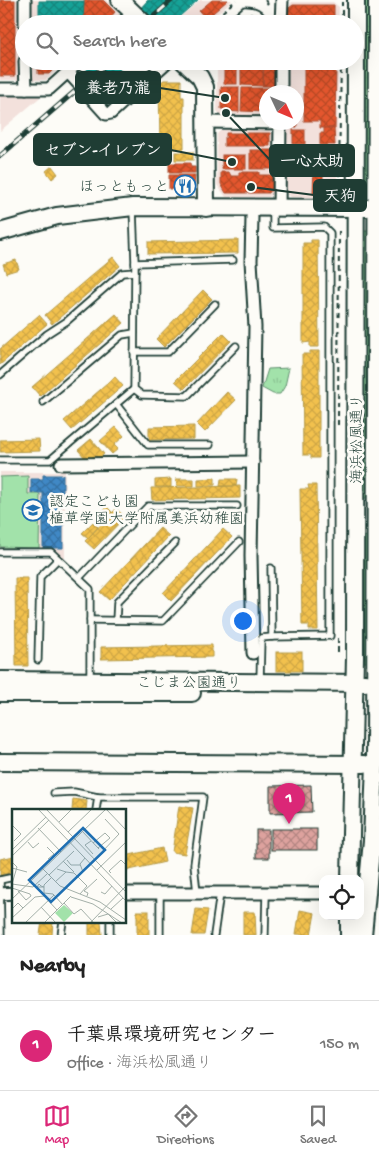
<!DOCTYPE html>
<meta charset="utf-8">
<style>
:root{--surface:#fff;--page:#f2f2f2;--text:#222;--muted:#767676;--line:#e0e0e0;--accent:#db2777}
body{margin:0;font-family:"Gochi Hand","Klee One",sans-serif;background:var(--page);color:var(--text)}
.controls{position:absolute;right:15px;bottom:15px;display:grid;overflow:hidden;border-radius:10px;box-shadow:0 5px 20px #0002}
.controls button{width:45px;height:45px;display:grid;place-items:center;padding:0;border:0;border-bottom:1px solid var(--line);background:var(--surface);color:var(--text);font:25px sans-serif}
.compass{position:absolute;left:259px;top:85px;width:45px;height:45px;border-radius:50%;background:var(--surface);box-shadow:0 5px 20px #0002;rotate:134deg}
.you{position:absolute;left:242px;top:620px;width:18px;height:18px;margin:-12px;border:4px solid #fff;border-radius:50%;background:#1a73e8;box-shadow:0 0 0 8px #1a73e833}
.badge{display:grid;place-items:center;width:32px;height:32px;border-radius:50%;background:var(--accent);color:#fff;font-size:16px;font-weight:700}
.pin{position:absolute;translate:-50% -41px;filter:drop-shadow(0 1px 2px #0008)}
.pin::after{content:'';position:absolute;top:26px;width:18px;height:15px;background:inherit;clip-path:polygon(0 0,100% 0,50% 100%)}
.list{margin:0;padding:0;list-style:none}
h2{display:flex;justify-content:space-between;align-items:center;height:65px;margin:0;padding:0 20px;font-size:21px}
h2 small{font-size:16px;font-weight:400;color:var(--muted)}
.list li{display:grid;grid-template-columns:32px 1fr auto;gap:15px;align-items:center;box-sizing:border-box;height:90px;padding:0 20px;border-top:1px solid var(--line)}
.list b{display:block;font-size:19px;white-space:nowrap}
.list p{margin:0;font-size:16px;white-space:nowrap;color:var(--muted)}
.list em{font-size:16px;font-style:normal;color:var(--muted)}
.icon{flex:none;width:28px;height:28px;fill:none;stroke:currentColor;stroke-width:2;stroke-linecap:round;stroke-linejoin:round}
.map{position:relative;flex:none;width:379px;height:935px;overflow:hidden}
.search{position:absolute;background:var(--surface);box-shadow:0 5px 20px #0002;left:15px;right:15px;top:15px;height:55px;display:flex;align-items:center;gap:12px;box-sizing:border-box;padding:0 18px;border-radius:28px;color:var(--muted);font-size:19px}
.sheet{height:155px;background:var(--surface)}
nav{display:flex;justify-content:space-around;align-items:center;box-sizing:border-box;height:70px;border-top:1px solid var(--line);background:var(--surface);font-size:14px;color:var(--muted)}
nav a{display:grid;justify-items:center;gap:2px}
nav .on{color:var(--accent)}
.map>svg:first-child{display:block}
.built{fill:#f3e1dc}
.grass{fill:url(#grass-dots);stroke:#60906f}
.park{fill:url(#park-tufts);stroke:#60906f}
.garden{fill:#a2e2aa;stroke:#60906f}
.homes{fill:url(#homes-cross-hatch);stroke:#b39946}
.shops{fill:url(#shops-cross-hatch);stroke:#a94f30}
.schools{fill:url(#schools-cross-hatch);stroke:#35729a}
.public{fill:url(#public-cross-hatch);stroke:#19847a}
.building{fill:url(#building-cross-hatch);stroke:#1f3d34}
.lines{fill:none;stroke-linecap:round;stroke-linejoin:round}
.lane-casing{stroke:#1f3d34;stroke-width:9}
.street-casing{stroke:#1f3d34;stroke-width:15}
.secondary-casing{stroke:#1f3d34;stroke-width:20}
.path{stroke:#1f3d34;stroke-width:2;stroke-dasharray:5 4;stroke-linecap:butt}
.lane{stroke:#fdfcf7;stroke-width:5.5}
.street{stroke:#fdfcf7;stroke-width:11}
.secondary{stroke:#fdfcf7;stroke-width:16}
.rail-casing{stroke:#1f3d34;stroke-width:5}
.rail{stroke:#fdfcf7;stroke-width:3;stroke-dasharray:9;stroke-linecap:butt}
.labels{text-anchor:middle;stroke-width:5;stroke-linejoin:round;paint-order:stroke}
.poi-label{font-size:15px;fill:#1f3d34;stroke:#fdfcf7;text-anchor:end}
.street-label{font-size:15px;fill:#1f3d34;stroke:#fdfcf7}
.inset-road{fill:none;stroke:#a4b0a9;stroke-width:1}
.view{fill:#1f6fb2;fill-opacity:0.15;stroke:#1f6fb2;stroke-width:2.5}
.inset-edge{fill:none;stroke:#1f3d34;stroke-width:2.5}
.leader{fill:none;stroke:#1f3d34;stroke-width:2}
.callout-dot{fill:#1f3d34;stroke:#fdfcf7;stroke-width:2}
.callout{fill:#1f3d34;stroke:#1f3d34;stroke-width:2}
.callout-label{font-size:16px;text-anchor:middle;font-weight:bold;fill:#fff}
</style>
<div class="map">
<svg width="379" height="935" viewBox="0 0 379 935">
<defs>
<pattern id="grass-dots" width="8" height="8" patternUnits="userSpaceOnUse" patternTransform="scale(1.25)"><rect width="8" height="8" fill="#a2e2aa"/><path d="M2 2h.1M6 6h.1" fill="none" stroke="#8bc393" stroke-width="1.8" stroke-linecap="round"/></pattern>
<pattern id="park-tufts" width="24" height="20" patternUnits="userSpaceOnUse" patternTransform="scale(1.25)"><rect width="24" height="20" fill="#a2e2aa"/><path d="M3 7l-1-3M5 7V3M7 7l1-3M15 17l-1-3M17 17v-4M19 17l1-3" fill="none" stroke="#8bc393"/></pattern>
<pattern id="homes-cross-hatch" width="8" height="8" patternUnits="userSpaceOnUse" patternTransform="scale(1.25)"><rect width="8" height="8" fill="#f2c14e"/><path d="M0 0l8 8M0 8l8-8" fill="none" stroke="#cfa745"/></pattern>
<pattern id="shops-cross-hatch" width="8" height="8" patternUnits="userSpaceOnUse" patternTransform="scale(1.25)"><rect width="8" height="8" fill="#e4572e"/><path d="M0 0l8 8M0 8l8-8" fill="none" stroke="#b84928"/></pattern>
<pattern id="schools-cross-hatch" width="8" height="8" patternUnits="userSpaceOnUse" patternTransform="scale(1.25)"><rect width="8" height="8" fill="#3f88c5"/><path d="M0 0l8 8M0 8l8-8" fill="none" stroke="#3470a1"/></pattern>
<pattern id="public-cross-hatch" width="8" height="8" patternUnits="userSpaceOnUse" patternTransform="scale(1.25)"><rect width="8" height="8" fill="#17a398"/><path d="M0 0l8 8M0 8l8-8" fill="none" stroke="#14867d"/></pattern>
<pattern id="building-cross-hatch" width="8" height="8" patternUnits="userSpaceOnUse" patternTransform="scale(1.25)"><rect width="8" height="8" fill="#dda29e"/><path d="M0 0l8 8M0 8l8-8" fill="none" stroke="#b38582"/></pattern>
</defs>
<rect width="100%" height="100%" fill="#fdfcf7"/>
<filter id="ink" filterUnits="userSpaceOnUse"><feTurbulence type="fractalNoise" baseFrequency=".02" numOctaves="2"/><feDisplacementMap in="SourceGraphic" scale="10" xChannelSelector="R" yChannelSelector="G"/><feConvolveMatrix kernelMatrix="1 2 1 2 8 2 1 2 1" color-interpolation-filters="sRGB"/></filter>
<g filter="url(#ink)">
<g class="built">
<path d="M0 0H19L18 80H0Z"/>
<path d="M31 0H107L120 15 109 24H32Z"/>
<path d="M200 0H232L206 24H172Z"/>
<path d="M292 2H333L339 7 338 24H288V7Z"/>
<path d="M32 61H67L46 80H32Z"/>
<path d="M287 61H338L337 186 325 198 291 197 286 193 287 123 296 122V92H287Z"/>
<path d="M274 63V92H266V117H222L217 111V64Z"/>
<path d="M0 94H44L0 131Z"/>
<path d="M221 130H269L274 135V192L269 197H226L217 185V134Z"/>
<path d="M65 468V560L54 550 0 548V472H59Z"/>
</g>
<g class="grass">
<path d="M363 0H369L368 183 366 186 363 184Z"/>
<path d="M364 231H367L368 234 367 497 364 499 362 498Z"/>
<path d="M365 536 368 538 367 662H361L362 538Z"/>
</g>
<path class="park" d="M289 368 285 386 280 394H273L262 388 268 369Z"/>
<path class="garden" d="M28 476V494H40L39 548 0 547V477Z"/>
<g class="homes">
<path d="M164 80H181V97H184V149H160L159 83Z"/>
<rect x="175" y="152" width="18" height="8"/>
<path d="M52 166 58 174 52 179 46 171Z"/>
<path d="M238 240V253L148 254V242Z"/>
<path d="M311 240H318L319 347H310V342L303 343V243H311Z"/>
<path d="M113 257 120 266 52 324 45 315Z"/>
<path d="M16 260 19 269 6 273 3 264Z"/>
<path d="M203 290 212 299 164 347 156 339Z"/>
<path d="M116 314 124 323 40 396 32 387Z"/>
<path d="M39 315 47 324 0 365V349Z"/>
<path d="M223 333 231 341 184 389 175 381Z"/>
<path d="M310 351H319V458H311V455H303L302 354H310Z"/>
<path d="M115 377 123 386 72 430 64 421Z"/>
<path d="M227 392 236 400 205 432 197 424Z"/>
<path d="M194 426V439L149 440V427Z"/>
<path d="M116 427 124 436 114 445 118 449 112 454 100 441Z"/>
<path d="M39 439 40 451 0 452V440Z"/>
<path d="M91 439 104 454 96 460 93 456 88 461 78 450Z"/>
<path d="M215 478V485L198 486V479Z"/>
<path d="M171 479V487H155V480Z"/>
<path d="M176 479H194V486H177Z"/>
<path d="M221 479H237L236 486H220Z"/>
<path d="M308 485H316L318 630H309V625H302L300 489H309Z"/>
<path d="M240 486V498L152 500 151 488Z"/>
<path d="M107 507 112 512 101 524 96 519Z"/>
<path d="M116 509 125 517 94 549 85 541Z"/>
<path d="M93 522 98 527 88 538 82 533Z"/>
<path d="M160 528 169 536 109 600 100 592Z"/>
<path d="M223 529 232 537 171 601 163 593Z"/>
<path d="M15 578H27L28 666H16Z"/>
<path d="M212 645V657L101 659V647Z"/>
<rect x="276" y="652" width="26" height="19"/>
<path d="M73 799 87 801 86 810H72Z"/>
<path d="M179 806 193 808 185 854 172 852Z"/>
<path d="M162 848 165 862 125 871V856Z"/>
<path d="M14 856V872L0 875V859Z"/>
<path d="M196 909 208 910 204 935H192Z"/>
<path d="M300 910 315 913 311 935 296 934Z"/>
<rect x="137" y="911" width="12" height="24"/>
<path d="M243 912H255L256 935H243Z"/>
<path d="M42 921H53L52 935H40Z"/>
<path d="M89 921H101L102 935H89Z"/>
</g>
<g class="shops">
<rect x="0" y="0" width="15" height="76"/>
<path d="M84 0H103L115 12 105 24H83Z"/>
<path d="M212 0H228L206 19 199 11Z"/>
<path d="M293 5H334V24H289V8Z"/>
<path d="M53 61 61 62 49 74H38V68H46Z"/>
<rect x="224" y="65" width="13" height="19"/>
<path d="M241 65H263V86L241 85Z"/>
<path d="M264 65H274V86H263Z"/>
<path d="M304 66H336L335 128H320V121H304Z"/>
<path d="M221 87H239V112L225 111V109H221V102H223L224 97H221Z"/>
<path d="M242 88H272V92H266V112L241 111Z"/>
<path d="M297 109V127H291V122H296Z"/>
<path d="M324 128H334L335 145H320V133H324Z"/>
<rect x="293" y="130" width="12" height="14"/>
<path d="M226 133H270V146H224V138H226Z"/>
<rect x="250" y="150" width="22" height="19"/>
<rect x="222" y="155" width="24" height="14"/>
<path d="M169 163H190L191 167H195V173H169Z"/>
<path d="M314 163 323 164V194H313Z"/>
<path d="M221 172H229L231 176H239V172H259V175H272V189L269 193H226L221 184Z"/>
<path d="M169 175H195L194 185H190L189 189H169Z"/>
</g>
<path class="schools" d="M43 475H63V498H60V522H63V548H43V493H31V479H43Z"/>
<g class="public">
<path d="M148 0H198L171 24H126Z"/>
<path d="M39 1H84L83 24H39Z"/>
<path d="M38 61H53L46 68H38Z"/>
<path d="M85 61H129L102 85 82 64Z"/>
</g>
<g class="building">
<path d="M311 785 312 812 270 813V786Z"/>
<rect x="271" y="829" width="46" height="21"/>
<rect x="256" y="830" width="13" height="28"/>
</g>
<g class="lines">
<g class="lane-casing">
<g id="lane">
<path d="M229 24 245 10C255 10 262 14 264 24"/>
<path d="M133 209 135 263 134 389 142 395 187 396 236 346"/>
<path d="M135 263 233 260"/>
<path d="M134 352H168L215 304"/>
<path d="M0 375 47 334 67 321 122 273 135 272"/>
<path d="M43 402 122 335 134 333"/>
<path d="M116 404 148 445H210"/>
<path d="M0 460H50L134 389"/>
<path d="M0 552H51L90 589V680"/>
<path d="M79 578 148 506H237"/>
<path d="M90 620 163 621 239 542"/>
<path d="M116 620 117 602 175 543"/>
<path d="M272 637 330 636V233L324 227 273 228V208"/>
<path d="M38 660 40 577 58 559"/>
<path d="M260 680 261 638 272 637 271 568"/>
<path d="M54 793 74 792 98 797H203L194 864 197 893"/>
<path d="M96 810 98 797"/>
<path d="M0 880 1 935"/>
<path d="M0 880 14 877"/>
<path d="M61 935 63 921"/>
<path d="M110 935V921"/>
<path d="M160 935V893"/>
<path d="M214 935 220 893"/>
<path d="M265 935 266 893"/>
</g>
</g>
<g class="street-casing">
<g id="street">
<path d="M25 0V24"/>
<path d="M121 24 133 13"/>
<path d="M281 24 282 0"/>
<path d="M25 61 26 89"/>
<path d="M68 72 106 114 111 113 168 61"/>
<path d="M0 89H49L80 61"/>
<path d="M281 92V61"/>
<path d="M207 122 280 123"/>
<path d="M279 208 280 122"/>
<path d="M252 217 251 261 255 327 251 556 253 653"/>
<path d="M61 464 253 462"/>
<path d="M125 893H323"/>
<path d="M1 894 14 893"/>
</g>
</g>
<g class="secondary-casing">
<g id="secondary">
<path d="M120 0 145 24"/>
<path d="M183 61 200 77 205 87 206 208"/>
<path d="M0 232 57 216 133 207 367 208"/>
<path d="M0 680 365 683"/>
<path d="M0 693H192"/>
<path d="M0 762 364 764"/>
<path d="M350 879 355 657 356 0"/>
<path d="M349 935V916"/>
<path d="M363 935 372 840 375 764 377 0"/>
</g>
</g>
<g class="path">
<path d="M265 0 270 7"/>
<path d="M209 24 236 0"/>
<path d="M342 24V2"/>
<path d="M21 53V32"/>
<path d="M341 61 339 171H344"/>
<path d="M208 68 216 61"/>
<path d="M339 171 340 196"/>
<path d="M338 425 339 227"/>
<path d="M338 652V637"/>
</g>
<use href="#lane" class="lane"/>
<use href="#street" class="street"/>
<use href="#secondary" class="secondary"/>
<g class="rail-casing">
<g id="rail">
<path d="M145 24 172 0"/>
<path d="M0 156 110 61"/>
</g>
</g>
<use href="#rail" class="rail"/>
</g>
</g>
<defs>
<g id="restaurant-ring" transform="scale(1.125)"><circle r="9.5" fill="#fdfcf7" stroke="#1f6fb2" stroke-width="1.5"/><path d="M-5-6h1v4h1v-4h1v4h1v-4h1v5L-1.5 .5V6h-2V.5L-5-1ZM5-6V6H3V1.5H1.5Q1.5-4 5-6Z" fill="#1f6fb2"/></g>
<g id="school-ring" transform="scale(1.125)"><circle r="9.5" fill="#fdfcf7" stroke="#1f6fb2" stroke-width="1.5"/><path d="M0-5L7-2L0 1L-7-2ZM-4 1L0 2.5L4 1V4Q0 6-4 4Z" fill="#1f6fb2"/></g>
</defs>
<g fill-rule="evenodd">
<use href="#restaurant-ring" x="185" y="186"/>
<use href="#school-ring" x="33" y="510"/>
</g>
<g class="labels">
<g class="poi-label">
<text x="169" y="191">ほっともっと</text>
<text x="49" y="506" text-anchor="start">認定こども園<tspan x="49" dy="17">植草学園大学附属美浜幼稚園</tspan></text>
</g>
<g class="street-label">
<text transform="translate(356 439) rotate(-90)" y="5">海浜松風通り</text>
<text x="189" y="687">こじま公園通り</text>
</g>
</g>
<g transform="translate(12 809)">
<rect width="114" height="114" fill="#fdfcf7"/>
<path d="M52 96 61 104 52 113 43 104Z" fill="#a2e2aa"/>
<path class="inset-road" d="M26 0 114 92M34 0 114 83M94 0 114 21M47 13 60 0M0 16 9 25 2 32M26 19 49 43M70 22 87 40M56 23 80 0M79 32 73 36 81 45M16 33 21 39 27 34M81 34 93 24 98 29 86 39M35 38 42 45 36 50M0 41 34 8M89 44 107 25 93 10M0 47 37 11M55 51 59 56H68M51 52 62 63M0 53 5 58 0 75M0 59 15 63M30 59 48 77 88 93 114 111M85 61 114 33M54 63 62 64 75 77 68 85M71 63 68 55 73 49M99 64 97 62 109 51 114 56M37 66 62 42M66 68 79 55M39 69 32 76V87L45 101M43 73 54 63 45 60M0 75 21 78 35 65M27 75 29 77 32 78H25ZM0 79 18 85 19 87 14 91 6 82M89 83 93 85 100 77M32 84 41 85 51 96M75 87 76 84 72 82 85 70M59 88 81 95 110 114M0 90 94 0M52 94 62 105 69 100 82 114M29 98 44 114M0 100 6 94 11 99M99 100 111 89M86 108 96 105 105 114M0 109 23 88 32 87M13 114 42 86M32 114 59 87M78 114 114 77"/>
<path class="view" d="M71 19 93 41 39 93 17 71Z"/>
<rect width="114" height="114" class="inset-edge"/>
</g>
<path class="leader" d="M225 98L160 88M232 162L171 150M226 113L270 160M251 187L314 195"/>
<g class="callout-dot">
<circle cx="225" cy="98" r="5"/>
<circle cx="232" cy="162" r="5"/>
<circle cx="226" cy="113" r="5"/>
<circle cx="251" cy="187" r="5"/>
</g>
<g class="callout">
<rect x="76" y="72" width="84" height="31" rx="5"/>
<rect x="34" y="134" width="137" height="31" rx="5"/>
<rect x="270" y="145" width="84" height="31" rx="5"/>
<rect x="314" y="180" width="52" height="31" rx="5"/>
</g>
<g class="callout-label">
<text x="118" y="93">養老乃瀧</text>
<text x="103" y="155">セブン-イレブン</text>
<text x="312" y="166">一心太助</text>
<text x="340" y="201">天狗</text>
</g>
</svg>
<div class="controls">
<button><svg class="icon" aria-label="locate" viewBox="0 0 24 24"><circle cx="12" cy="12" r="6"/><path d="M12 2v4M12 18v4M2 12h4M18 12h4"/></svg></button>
</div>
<svg class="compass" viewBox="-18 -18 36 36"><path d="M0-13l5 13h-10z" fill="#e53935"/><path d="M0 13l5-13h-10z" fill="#767676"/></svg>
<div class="you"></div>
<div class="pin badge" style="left:289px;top:824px">1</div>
<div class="search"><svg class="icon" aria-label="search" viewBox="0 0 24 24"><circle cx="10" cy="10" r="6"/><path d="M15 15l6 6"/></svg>Search here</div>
</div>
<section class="sheet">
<h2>Nearby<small></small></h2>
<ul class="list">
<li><span class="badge">1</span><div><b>千葉県環境研究センター</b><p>Office · 海浜松風通り</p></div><em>150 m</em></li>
</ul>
</section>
<nav>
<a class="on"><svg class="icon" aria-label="map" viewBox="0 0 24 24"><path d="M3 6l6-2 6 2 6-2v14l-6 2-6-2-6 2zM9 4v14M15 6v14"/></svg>Map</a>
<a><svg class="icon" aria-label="directions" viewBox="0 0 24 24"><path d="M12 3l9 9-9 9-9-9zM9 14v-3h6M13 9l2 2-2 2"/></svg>Directions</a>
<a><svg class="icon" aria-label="saved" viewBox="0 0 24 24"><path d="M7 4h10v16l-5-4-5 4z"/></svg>Saved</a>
</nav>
